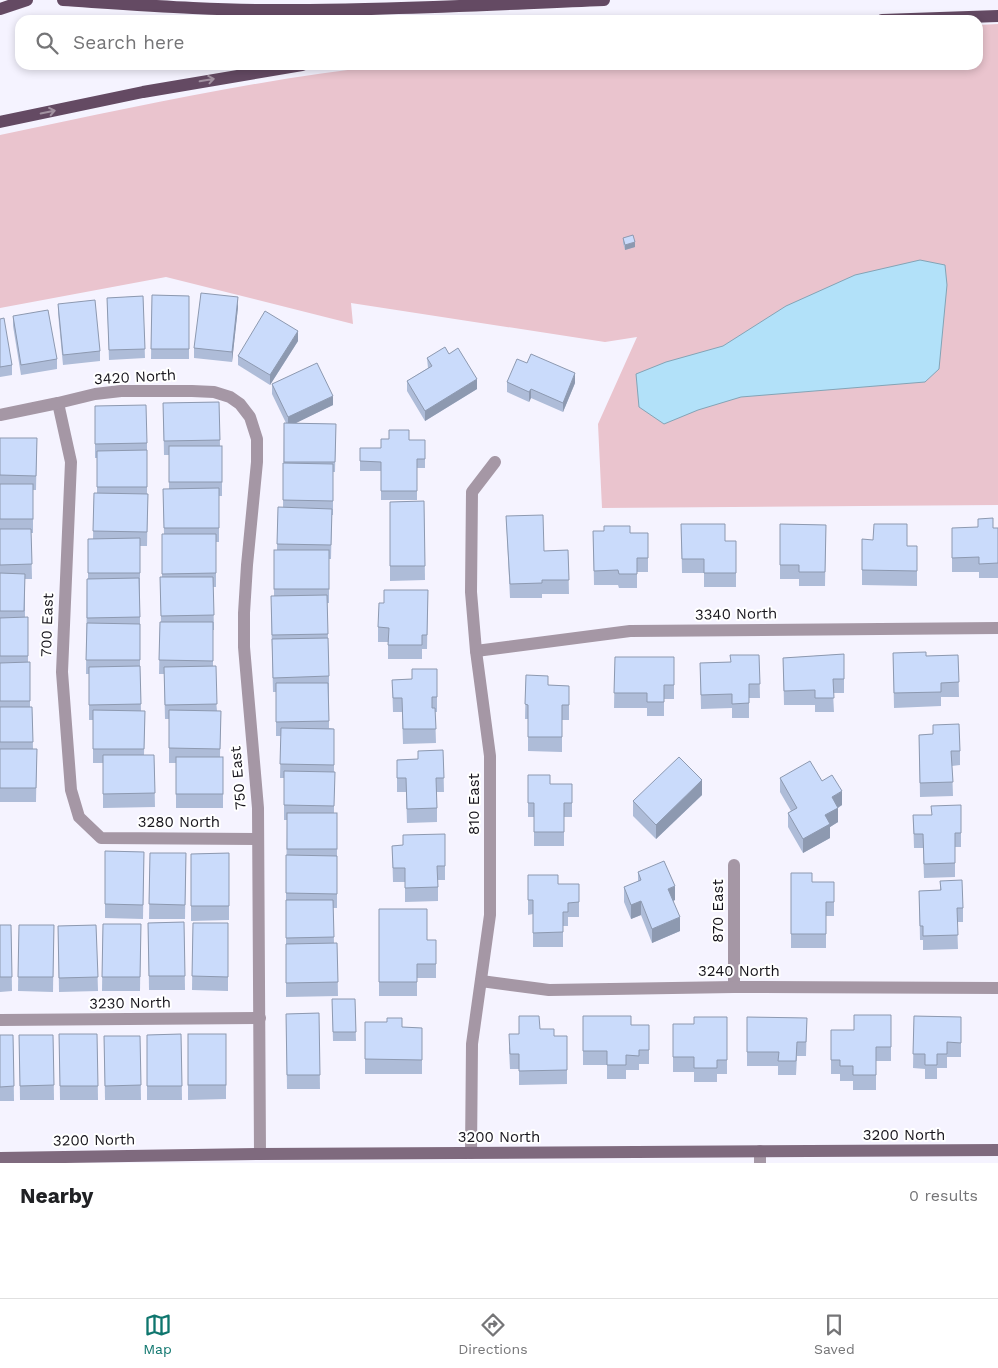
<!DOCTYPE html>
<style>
:root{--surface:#fff;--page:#f6f6f6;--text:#202124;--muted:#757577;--line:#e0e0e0;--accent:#0f766e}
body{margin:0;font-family:"Work Sans",sans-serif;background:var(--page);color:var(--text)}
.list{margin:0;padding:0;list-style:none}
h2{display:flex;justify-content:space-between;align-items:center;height:65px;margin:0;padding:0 20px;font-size:21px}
h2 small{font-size:16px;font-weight:400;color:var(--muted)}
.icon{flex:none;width:28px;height:28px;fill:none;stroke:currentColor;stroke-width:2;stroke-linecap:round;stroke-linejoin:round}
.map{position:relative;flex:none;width:998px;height:1163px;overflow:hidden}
.search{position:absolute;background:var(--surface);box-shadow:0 2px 8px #0003;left:15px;right:15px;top:15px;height:55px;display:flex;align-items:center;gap:12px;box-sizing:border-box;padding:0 18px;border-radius:15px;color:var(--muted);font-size:19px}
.sheet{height:135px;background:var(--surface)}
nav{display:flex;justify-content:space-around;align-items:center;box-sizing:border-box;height:70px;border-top:1px solid var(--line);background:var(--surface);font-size:14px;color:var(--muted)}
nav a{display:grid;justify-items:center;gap:2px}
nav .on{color:var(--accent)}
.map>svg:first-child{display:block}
.green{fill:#eac4ce}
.water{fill:#b2e1f9;stroke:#83a4b6}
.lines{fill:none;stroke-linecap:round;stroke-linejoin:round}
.street{stroke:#a597a5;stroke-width:12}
.secondary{stroke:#7f6a7e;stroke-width:12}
.primary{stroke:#644a63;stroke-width:12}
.wall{fill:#aebcd8}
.shaded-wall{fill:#8d99b0}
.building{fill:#cadbfb;stroke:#8d99b0}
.oneway{stroke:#a292a1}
.labels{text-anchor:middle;stroke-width:4;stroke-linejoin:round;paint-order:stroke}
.street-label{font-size:15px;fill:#16141b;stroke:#fff}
</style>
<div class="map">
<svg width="998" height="1163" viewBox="0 0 998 1163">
<rect width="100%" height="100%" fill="#f5f3ff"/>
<path class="green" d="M998 24V505L602 508 598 424 637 337 605 342 351 303 353 324 166 277 0 308V135C129 108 258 79 389 65H978V25Z"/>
<path class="water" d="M920 260 945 265 947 285 939 369 925 382 741 397 698 410 664 424 639 407 636 374 666 362 723 346 786 306 855 275Z"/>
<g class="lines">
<g class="street">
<path d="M58 403 71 462 62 672 71 790 79 817 101 838 258 839"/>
<path d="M0 415 58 403 95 394 121 391H192L214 392 230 397 240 404 250 417 257 439V462L247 565 244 613V647L258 808 260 1154"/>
<path d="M476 651 630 631 998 628"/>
<path d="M734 865V987"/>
<path d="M481 981 549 990 734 987 998 988"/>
<path d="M0 1020 260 1018"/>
<path d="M760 1151V1163"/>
<path d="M471 1153 472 1044 490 915V756L476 651 471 592 472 492 495 462"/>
</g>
<path class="secondary" d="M0 1158 260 1154 998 1150"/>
<g class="primary">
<path d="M63 0C140 5 217 11 294 10 397 10 501 4 604 0"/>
<path d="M0 9 27 0"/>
<path d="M882 20 998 16"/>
<path d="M0 122 143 92 302 65"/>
</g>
</g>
<g class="wall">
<path d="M623 238 635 247 625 250 623 243Z"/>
<path d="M152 295 189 296V359H151Z"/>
<path d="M143 296 145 358 109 360 107 298Z"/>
<path d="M58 304 100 351V361L63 365 58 313Z"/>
<path d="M238 307 232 362 194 358V348Z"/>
<path d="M13 316 57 359V369L21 375 13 326Z"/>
<path d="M0 319 12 365V375L0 377Z"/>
<path d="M298 341 270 385 238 365V356Z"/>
<path d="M449 354 477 389 425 421 407 391V381L428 368 427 358Z"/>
<path d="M507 382 575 383 563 412 531 398 529 402 507 392Z"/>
<path d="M272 384 333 405 295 423 336 424 335 472H333V515H332L331 559H329V603H327L329 676V728L334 729V813H337V908H333L334 943H337L338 996 286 997V893L287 820H284V778H280L281 736H276V692H273L271 610 274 596V550H277L278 507 283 508 284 423H286L272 394Z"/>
<path d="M219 402 220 446H222V496H219V542H216V587H213L214 630H213V666L217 711H221L220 757H223V808H176V763H169V719H165L164 674H159L160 622H161L160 577H162V534H164L163 489H169V455H164L163 403Z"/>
<path d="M95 406 147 443V494H148L147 546H140V666L141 711H145L144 755H154L155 807 103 808V763H93V720H89V674H86L87 579H88V539H93L94 493H97V458H95Z"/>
<path d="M0 438H37L36 490H33V533H31L32 579H25V617H28V662H30V707H32L33 749H37L36 802H0Z"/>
<path d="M409 440H425V468H417V500H381V471H360V448H381Z"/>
<path d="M424 501 425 580 390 581V502Z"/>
<path d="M506 516 544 551 568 550 569 594H542V598H510Z"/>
<path d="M681 524 725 541H736V587H704V573H682Z"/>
<path d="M780 524 826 525 825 586H799V579H780Z"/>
<path d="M952 528H998V578H979V572H952Z"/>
<path d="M593 531 630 533H648V572H637V588H619L618 585H594Z"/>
<path d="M862 539 907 546H917V586L862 585Z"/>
<path d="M428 590 427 649H422V659H388V642H378V627L384 603Z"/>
<path d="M893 653 926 656 958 655 959 697H941V706L894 708Z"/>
<path d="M844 654V693H833L834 712H815V705H784L783 658Z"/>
<path d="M759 655 760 698H749V718H732V708L701 709 700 663 730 662Z"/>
<path d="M615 657H674V699H664V716H647V708H614Z"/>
<path d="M437 669V712H435L436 743 403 744 402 712H393L392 680 412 679Z"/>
<path d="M526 675 548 685 569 686V720H562V752L528 751V719H525Z"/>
<path d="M933 725 960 751V765L952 766 953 796 920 797 919 735 933 734Z"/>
<path d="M443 750 444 792H437V822L407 823 406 792H397V760L418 759Z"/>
<path d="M528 775 550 784H572V817H564V846H534V817H528Z"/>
<path d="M780 778 822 781 842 805 838 808V822L830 827V838L803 853 788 827V813L791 811 780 792Z"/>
<path d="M702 795 656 839 633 816V801Z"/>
<path d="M961 805V847H955V877L924 878 923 848H914L913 815H931Z"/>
<path d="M445 834V880H438V901L405 902V882H393L392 846 403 845Z"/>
<path d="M105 851 144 852 143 919 105 918Z"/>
<path d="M150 853H186L185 919H149Z"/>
<path d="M229 853V920L191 921V854Z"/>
<path d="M638 872 675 900 673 901 680 931 652 943 641 915 631 919 624 902V887L638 882Z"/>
<path d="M791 873 812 882H834V916H826V948H791Z"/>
<path d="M528 875 558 884H579V917H568V926H563V947H533V914L528 915Z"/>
<path d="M940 881 963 908V922H957L958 949 923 950V940H920L919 891 940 890Z"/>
<path d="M379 909 427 940H436V978H417V996H379Z"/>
<path d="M184 922 185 990H149L148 923Z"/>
<path d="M193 923H228V991L192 990Z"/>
<path d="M103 924H141L140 991H102Z"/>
<path d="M0 925H11L12 991 0 992Z"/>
<path d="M19 925H54L53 992 18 991Z"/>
<path d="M96 925 98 991 59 992 58 926Z"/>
<path d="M332 999H355L356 1041H333Z"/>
<path d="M319 1013 320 1089H287L286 1014Z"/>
<path d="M891 1015V1061H876V1090H853V1081H840V1074H831V1030H854Z"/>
<path d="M583 1016 631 1025H649V1064H639V1070H626V1079H607V1065H583Z"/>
<path d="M914 1016 961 1017V1057H947V1068H937V1079H925V1069L913 1068Z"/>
<path d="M727 1017V1074H717V1082H694V1072H673V1024H694Z"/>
<path d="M747 1017 807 1018 806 1056H797L796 1075H778V1066H747Z"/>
<path d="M365 1022 402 1027 422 1028V1074H365Z"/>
<path d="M540 1029 554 1036H567V1084L519 1085V1069H510L509 1048 519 1034Z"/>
<path d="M59 1034H97L98 1100H60Z"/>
<path d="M181 1034 182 1100H147V1035Z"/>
<path d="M188 1034H226V1099L188 1100Z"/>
<path d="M0 1035H13L14 1101H0Z"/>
<path d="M19 1035H53L54 1100H20Z"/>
<path d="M104 1036H140L141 1100H105Z"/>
</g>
<g class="shaded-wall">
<path d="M635 242V247L625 250V245Z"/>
<path d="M238 297V307L232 362V352Z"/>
<path d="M298 331V341L270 385V375Z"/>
<path d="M575 373V383L563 412V403Z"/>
<path d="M477 379V389L425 421V411Z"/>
<path d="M531 389V398L529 402V392Z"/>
<path d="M333 396V405L288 427V417Z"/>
<path d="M702 780V795L656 839V825Z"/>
<path d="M842 791V805L832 811V797Z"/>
<path d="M838 808V822L830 827V838L803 853V839L825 815Z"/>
<path d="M675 886V900L668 903V889Z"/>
<path d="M641 901V915L631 919V905Z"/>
<path d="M680 917V931L652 943V929Z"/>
</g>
<g class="building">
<path d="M633 235 635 242 625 245 623 238Z"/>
<path d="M201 293 238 297 232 352 194 348Z"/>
<path d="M152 295 189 296V349H151Z"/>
<path d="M143 296 145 349 109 350 107 298Z"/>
<path d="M95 300 100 351 63 355 58 304Z"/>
<path d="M48 310 57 359 21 365 13 316Z"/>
<path d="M265 311 298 331 270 375 238 356Z"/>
<path d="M4 318 12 365 0 367V319Z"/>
<path d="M445 347 449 354 458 348 477 379 425 411 407 381 432 366 427 358Z"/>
<path d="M531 354 575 373 563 403 531 389 529 392 507 382 517 359 527 363Z"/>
<path d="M317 363 333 396 288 417 272 384Z"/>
<path d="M219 402 220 440 164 441 163 403Z"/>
<path d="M146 405 147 443 95 444V406Z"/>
<path d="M284 423 336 424 335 462H284Z"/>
<path d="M389 430H409V440H425V459H417V491H381V462L360 461V448H381V439H389Z"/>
<path d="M0 438H37L36 476 0 475Z"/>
<rect x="169" y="446" width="53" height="36"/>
<path d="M147 450V487H97V451Z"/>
<path d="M283 463 333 464V501L283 500Z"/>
<rect x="0" y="484" width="33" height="35"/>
<path d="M219 488V528H164L163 489Z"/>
<path d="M94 493 148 494 147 532 93 531Z"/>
<path d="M424 501 425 566H390V502Z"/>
<path d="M278 507 332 509 331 545 277 544Z"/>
<path d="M543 515 544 551 568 550 569 580H542V583L510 584 506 516Z"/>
<path d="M993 518V528H998V563L979 564V557L952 558V528L978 527V519Z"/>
<path d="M681 524H725V541H736V573H704V559H682Z"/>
<path d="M780 524 826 525 825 572H799V565H780Z"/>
<path d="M874 524H907V546H917V571L862 570V539L873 540Z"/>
<path d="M604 526H630V533H648V558H637V574H619L618 570 594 571 593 531H604Z"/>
<path d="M0 529H31L32 564 0 565Z"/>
<path d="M162 534H216V573L162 574Z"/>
<path d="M140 538V573H88V539Z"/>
<rect x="274" y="550" width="55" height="39"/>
<path d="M0 573 25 574 24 611H0Z"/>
<path d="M160 577H213L214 615 161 616Z"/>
<path d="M139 578 140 617 87 618V579Z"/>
<path d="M384 590H428L427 635H422V645H388L389 628 378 627 379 603H384Z"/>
<path d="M327 595 328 634 272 635 271 596Z"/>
<path d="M28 617V656H0V618Z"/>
<path d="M160 622H213V661L159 660Z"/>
<path d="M87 623 140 624V660H86Z"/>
<path d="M328 638 329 676 273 678 272 639Z"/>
<path d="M926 652V656L958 655 959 682 941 683V692L894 693 893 653Z"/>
<path d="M844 654V679H833L834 698H815V690L784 691 783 658Z"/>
<path d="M730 655H759L760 684H749V703L732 704V694L701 695 700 663 731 662Z"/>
<path d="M615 657H674V685H664V702H647V693H614Z"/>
<path d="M30 662V701H0V663Z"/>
<path d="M140 666 141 704 89 705V667Z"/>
<path d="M216 666 217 704 165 705 164 667Z"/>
<path d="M412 669H437V697H432V708H435L436 729H403L402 698H393L392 680 412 679Z"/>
<path d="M526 675 548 676V685L569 686V705H562V737H528V705L525 704Z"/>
<path d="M276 683H328L329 721 276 722Z"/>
<path d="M0 707H32L33 742H0Z"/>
<path d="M93 710 145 711 144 749H93Z"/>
<path d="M169 710 221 711 220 749 169 748Z"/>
<path d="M959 724 960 751H951L953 782 920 783 919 735 933 734V725Z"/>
<path d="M281 728 334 729V765L280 764Z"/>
<path d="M0 749H37L36 788H0Z"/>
<path d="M443 750 444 778H436L437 808 407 809 406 778H397V760L418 759V751Z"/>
<path d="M103 755H154L155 793 103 794Z"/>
<rect x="176" y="757" width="47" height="37"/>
<path d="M679 757 702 780 656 825 633 801Z"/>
<path d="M810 761 822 781 832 775 842 791 832 797 838 808 825 815 830 824 803 839 788 813 797 808 780 778Z"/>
<path d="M284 771 335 772 334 806 284 805Z"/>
<path d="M528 775H550V784H572V803H564V832H534V803H528Z"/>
<path d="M961 805V833H955V863L924 864 923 834H914L913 815H932L931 806Z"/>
<rect x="287" y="813" width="50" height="36"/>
<path d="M445 834V866H437L438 887 405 888V868H393L392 846 403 845V835Z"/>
<path d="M105 851 144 852 143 905 105 904Z"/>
<path d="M150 853H186L185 905 149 904Z"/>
<path d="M229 853V906H191V854Z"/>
<path d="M286 855 337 856V894L286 893Z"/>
<path d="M664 861 675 886 668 889 680 917 652 929 641 901 631 905 624 887 641 880 638 872Z"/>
<path d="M791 873H812V882H834V902H826V934H791Z"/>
<path d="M528 875H558V884H579V902L568 903V912H563V932L533 933V900H528Z"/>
<path d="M962 880 963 908H957L958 935 923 936V926H920L919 891 941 890 940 881Z"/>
<path d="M286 900H333L334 937 286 938Z"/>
<path d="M379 909H427V940H436V964H417V982H379Z"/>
<path d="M184 922 185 976H149L148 923Z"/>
<path d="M193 923H228V977L192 976Z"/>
<path d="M103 924H141L140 977H102Z"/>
<path d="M0 925H11L12 977H0Z"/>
<path d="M19 925H54L53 977H18Z"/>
<path d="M96 925 98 977 59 978 58 926Z"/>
<path d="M337 943 338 982 286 983V944Z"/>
<path d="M332 999H355L356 1032H333Z"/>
<path d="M319 1013 320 1075H287L286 1014Z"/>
<path d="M854 1015H891V1047H876V1075H853V1066H840V1060H831V1030H854Z"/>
<path d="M519 1016H539L540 1029H554V1036H567V1070L519 1071V1054H510L509 1034H519Z"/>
<path d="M583 1016H631V1025H649V1050H639V1056L626 1055V1065H607V1051H583Z"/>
<path d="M914 1016 961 1017V1043L947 1042V1054H937V1065H925V1054H913Z"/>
<path d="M694 1017H727V1060H717V1068H694V1057H673V1024H694Z"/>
<path d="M747 1017 807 1018 806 1042H797L796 1061H778L779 1052H747Z"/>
<path d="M387 1018H402V1027L422 1028V1060L365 1059V1022H387Z"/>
<path d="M59 1034H97L98 1086H60Z"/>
<path d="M181 1034 182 1086H147V1035Z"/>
<rect x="188" y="1034" width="38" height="51"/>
<path d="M0 1035H13L14 1086 0 1087Z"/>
<path d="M19 1035H53L54 1085 20 1086Z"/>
<path d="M104 1036H140L141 1085 105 1086Z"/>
</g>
<defs><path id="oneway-shaft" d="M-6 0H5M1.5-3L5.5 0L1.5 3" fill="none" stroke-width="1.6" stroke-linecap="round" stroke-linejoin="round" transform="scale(1.25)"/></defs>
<g class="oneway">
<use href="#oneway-shaft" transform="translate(207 80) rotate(-10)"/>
<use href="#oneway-shaft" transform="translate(48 112) rotate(-12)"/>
</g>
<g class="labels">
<g class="street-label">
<text transform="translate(135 377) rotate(-3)" y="5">3420 North</text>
<text transform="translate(736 614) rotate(-1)" y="5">3340 North</text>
<text transform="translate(47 625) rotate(-88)" y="5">700 East</text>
<text transform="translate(238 778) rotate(-95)" y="5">750 East</text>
<text transform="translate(474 804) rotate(-90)" y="5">810 East</text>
<text x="179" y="827">3280 North</text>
<text transform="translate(718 911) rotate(-90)" y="5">870 East</text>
<text x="739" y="976">3240 North</text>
<text transform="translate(130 1003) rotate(-1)" y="5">3230 North</text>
<text x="904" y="1140">3200 North</text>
<text x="499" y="1142">3200 North</text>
<text transform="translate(94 1140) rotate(-1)" y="5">3200 North</text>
</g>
</g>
</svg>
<div class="search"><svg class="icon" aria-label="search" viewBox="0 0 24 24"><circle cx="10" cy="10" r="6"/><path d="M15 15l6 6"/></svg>Search here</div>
</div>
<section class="sheet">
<h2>Nearby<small>0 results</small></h2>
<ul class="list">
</ul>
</section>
<nav>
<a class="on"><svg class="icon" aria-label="map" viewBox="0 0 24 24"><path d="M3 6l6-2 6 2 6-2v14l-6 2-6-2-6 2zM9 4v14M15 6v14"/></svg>Map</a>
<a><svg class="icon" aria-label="directions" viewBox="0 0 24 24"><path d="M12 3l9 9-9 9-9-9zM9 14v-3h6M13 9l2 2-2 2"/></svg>Directions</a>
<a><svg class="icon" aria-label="saved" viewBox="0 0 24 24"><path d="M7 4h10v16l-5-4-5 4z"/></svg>Saved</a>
</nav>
